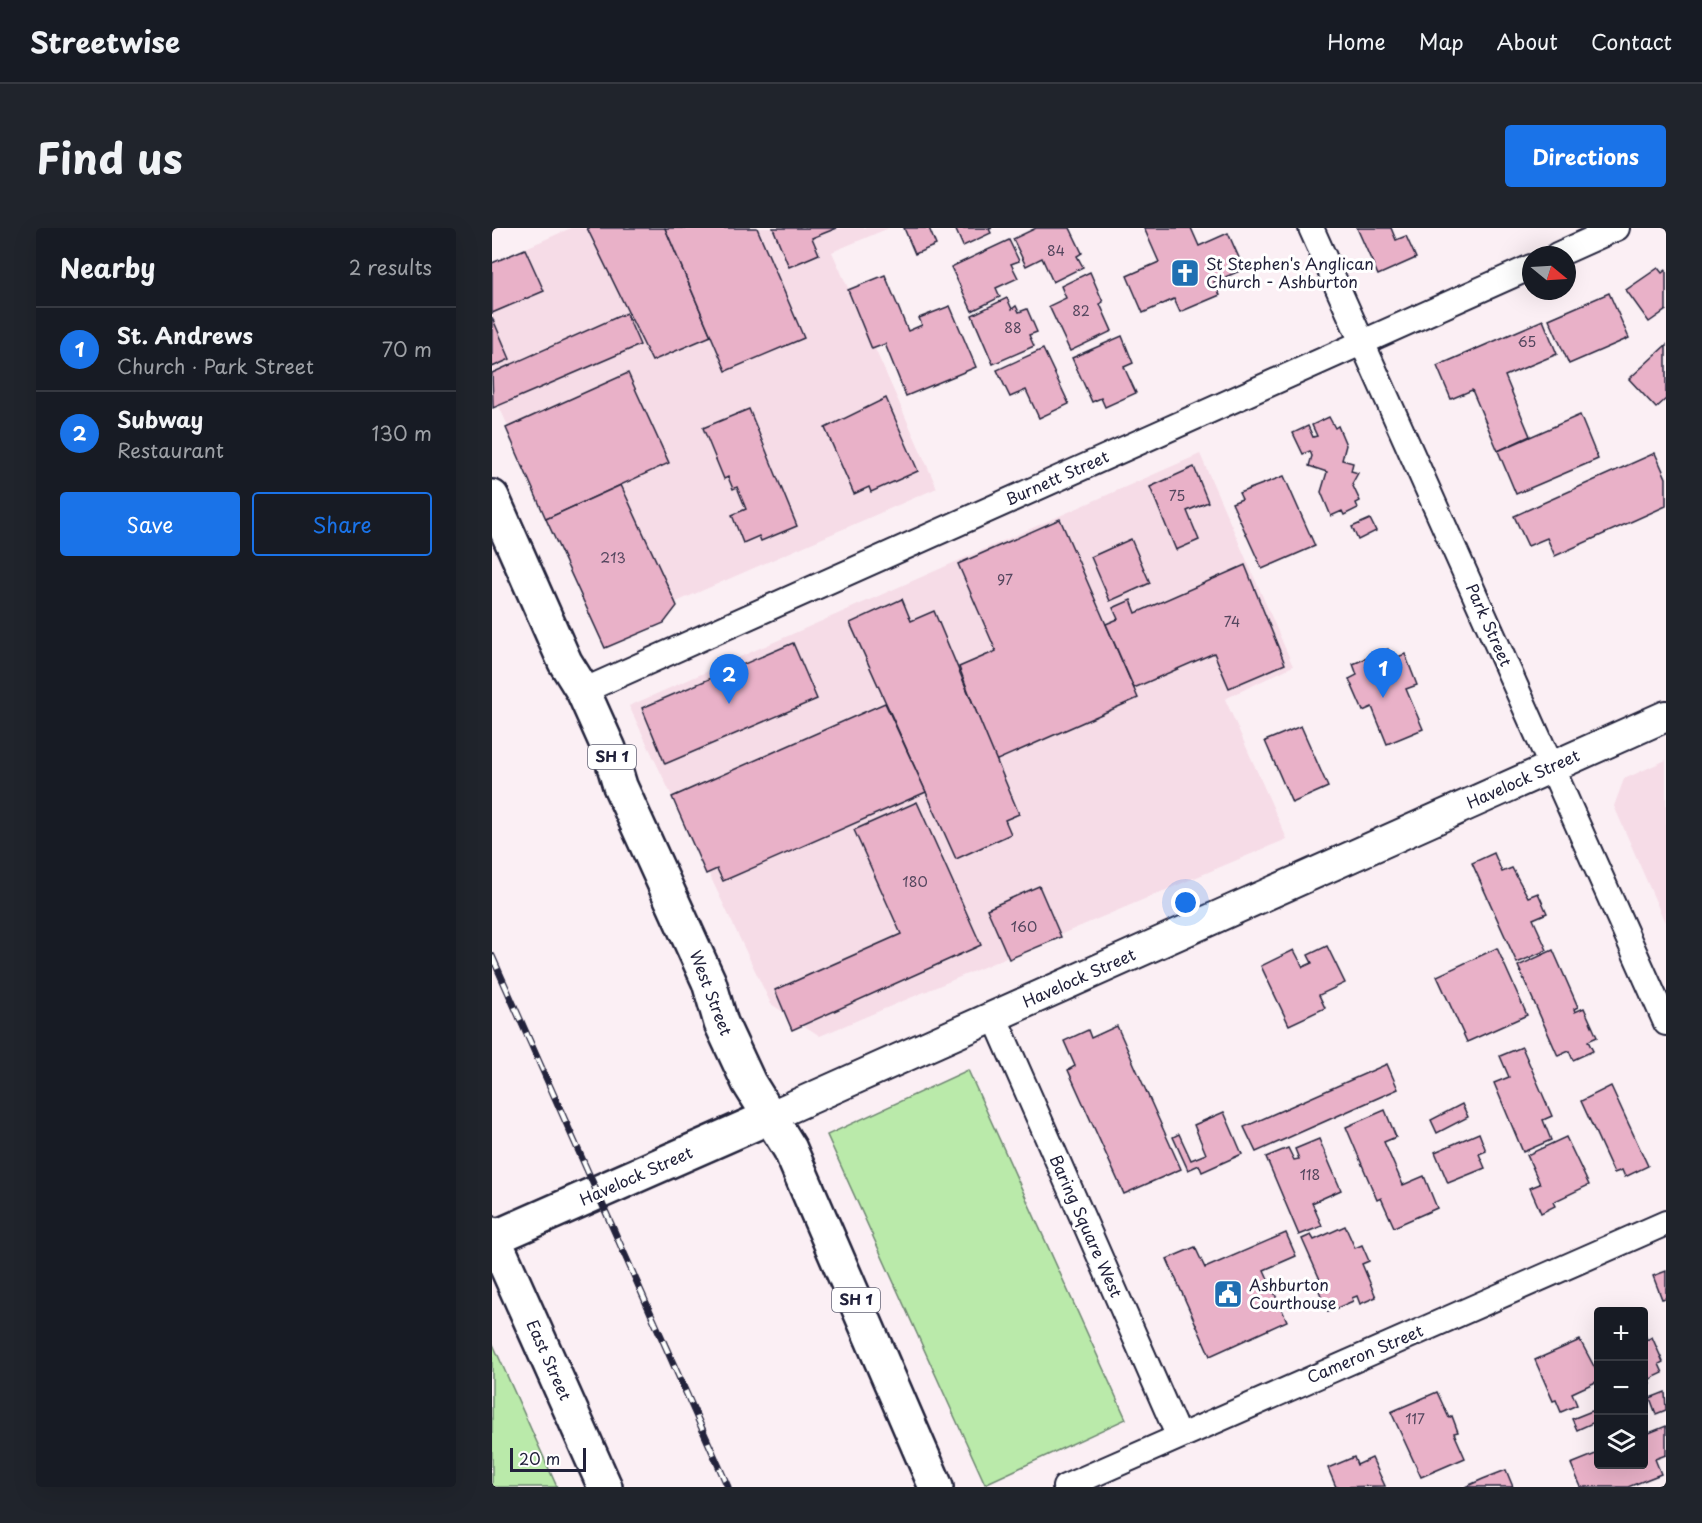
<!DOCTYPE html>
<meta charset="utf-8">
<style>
:root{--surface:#171b24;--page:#20242c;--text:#f1f3f6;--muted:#9ea1a6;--line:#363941;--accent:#1a73e8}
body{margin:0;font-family:"Playpen Sans",sans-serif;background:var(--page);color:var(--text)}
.controls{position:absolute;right:18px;bottom:18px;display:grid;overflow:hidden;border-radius:6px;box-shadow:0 6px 24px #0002}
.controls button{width:54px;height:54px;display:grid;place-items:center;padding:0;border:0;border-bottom:2px solid var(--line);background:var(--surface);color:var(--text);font:30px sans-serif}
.compass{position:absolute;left:1030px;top:18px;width:54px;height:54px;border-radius:50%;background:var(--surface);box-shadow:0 6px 24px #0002;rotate:108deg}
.scale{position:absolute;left:18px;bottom:15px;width:76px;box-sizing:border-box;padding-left:6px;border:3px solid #22223b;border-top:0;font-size:16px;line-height:21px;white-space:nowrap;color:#22223b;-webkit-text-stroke:4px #fff;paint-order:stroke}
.you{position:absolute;left:694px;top:675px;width:21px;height:21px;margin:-15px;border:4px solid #fff;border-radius:50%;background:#1a73e8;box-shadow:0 0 0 9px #1a73e833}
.badge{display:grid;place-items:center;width:39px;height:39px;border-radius:50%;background:var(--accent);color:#fff;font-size:20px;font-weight:700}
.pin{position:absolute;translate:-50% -50px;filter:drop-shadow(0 2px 3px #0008)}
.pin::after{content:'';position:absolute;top:32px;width:21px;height:18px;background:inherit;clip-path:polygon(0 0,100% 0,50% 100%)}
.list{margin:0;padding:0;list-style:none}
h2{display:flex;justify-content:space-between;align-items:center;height:78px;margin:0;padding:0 24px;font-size:26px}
h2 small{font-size:20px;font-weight:400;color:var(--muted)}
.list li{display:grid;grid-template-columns:39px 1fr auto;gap:18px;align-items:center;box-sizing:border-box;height:84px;padding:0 24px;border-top:2px solid var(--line)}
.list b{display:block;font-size:22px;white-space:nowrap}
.list p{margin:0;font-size:20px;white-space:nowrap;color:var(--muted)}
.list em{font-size:20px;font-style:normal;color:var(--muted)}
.actions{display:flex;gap:12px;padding:18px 24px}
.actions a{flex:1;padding:14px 0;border:2px solid var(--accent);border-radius:6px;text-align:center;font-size:21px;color:var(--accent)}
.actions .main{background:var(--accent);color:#fff}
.icon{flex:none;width:33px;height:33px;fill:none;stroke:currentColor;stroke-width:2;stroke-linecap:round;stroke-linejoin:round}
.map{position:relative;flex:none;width:1174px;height:1259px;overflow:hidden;border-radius:6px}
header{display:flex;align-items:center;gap:36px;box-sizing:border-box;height:84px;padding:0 30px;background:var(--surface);border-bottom:2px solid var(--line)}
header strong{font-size:28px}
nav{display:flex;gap:33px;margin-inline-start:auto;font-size:21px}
.intro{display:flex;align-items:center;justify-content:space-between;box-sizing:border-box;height:144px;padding:0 36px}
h1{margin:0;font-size:42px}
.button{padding:15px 27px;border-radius:6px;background:var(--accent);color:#fff;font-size:21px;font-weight:700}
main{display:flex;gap:36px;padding:0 36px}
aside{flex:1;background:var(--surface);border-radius:6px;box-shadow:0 6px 24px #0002}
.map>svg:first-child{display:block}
.built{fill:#f6dce7}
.green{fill:#baeaaa;stroke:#6e8672;stroke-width:1.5}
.building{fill:#e9b1c8;stroke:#22223b;stroke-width:1.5}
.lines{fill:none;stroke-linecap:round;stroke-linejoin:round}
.minor-casing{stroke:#22223b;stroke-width:28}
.tertiary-casing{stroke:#22223b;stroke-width:34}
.secondary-casing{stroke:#22223b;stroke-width:38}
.trunk-casing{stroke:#22223b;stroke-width:38}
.minor{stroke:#fff;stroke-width:24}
.tertiary{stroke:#fff;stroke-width:30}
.secondary{stroke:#fff;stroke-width:33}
.trunk{stroke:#fff;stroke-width:33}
.rail-casing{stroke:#22223b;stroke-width:7}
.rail{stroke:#fff;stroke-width:4.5;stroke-dasharray:14;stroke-linecap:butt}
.labels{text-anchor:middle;stroke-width:6;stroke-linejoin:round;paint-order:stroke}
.number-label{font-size:14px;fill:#54465e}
.shield{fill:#fff;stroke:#646476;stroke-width:1.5}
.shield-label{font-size:15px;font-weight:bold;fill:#22223b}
.poi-label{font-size:16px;fill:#22223b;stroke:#fff;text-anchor:start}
.street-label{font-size:16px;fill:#22223b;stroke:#fff}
</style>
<header>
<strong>Streetwise</strong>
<nav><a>Home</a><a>Map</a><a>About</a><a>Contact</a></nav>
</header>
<div class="intro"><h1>Find us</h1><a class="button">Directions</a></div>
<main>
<aside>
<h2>Nearby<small>2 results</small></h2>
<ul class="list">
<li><span class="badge">1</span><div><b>St. Andrews</b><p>Church · Park Street</p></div><em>70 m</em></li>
<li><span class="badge">2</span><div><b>Subway</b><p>Restaurant</p></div><em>130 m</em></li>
</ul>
<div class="actions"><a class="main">Save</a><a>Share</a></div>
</aside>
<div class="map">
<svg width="1174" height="1259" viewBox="0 0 1174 1259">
<rect width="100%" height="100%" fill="#fbeff4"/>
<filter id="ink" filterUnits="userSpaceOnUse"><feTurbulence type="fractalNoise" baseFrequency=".0167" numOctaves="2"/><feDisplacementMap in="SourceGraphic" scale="12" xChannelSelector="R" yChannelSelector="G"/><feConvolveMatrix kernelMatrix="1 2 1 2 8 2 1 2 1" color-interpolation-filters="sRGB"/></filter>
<g filter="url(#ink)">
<g class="built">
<path d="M79 0H397L340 24 445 260 111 406 0 163V35Z"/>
<path d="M708 226 801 438 733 471 795 611 328 808 279 776 137 478Z"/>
<path d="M1174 532V697L1122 578 1132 551Z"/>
</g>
<g class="green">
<path d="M476 842 634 1191 493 1256 335 907Z"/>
<path d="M0 1114 65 1259H0Z"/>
</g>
<g class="building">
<path d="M95 0H173L219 108 160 133Z"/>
<path d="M173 0H265L312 110 234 143Z"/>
<path d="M281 0H345L320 10 327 26 297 39Z"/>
<path d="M412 0H437L444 17 423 26Z"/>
<path d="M463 0H500L497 1 499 5 471 18Z"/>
<path d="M544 0H578L590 25 585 28 591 39 561 54 550 30 534 38 521 11Z"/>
<path d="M652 0H699L707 18 736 5 752 41 722 54 728 67 688 84 682 71 651 85 635 48 667 34Z"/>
<path d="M865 0H899L904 12 914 8 924 30 886 47Z"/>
<path d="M517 12 527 33 519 36 526 50 504 60 508 69 480 83 459 39Z"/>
<path d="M33 21 52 63 0 85V35Z"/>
<path d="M1166 40 1170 45 1174 42V82L1157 94 1134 62Z"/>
<path d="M598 44 611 74 608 76 620 103 578 123 557 78 574 70 569 58Z"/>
<path d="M393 47 416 103 430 97 427 90 458 78 484 139 414 168 393 116 380 121 356 62Z"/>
<path d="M1117 65 1137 110 1077 136 1057 91Z"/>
<path d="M515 70 520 81 524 78 527 84 535 81 545 104 537 107 542 118 501 136 480 87Z"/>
<path d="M134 85 148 117 1 180 0 145Z"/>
<path d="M0 89 18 131 0 139Z"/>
<path d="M1051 92 1065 126 1013 148 1038 208 1006 223 980 162 959 171 945 138Z"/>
<path d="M630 108 641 135 632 139 644 165 613 179 609 170 600 174 580 130Z"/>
<path d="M1174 117V171L1164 180 1137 151Z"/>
<path d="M551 121 577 176 547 190 534 162 518 169 505 142Z"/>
<path d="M136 145 177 235 54 291 14 200Z"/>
<path d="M394 170 426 243 379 264 377 259 362 266 333 200Z"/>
<path d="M257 181 305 298 269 313 267 308 251 315 240 287 254 281 245 259 241 261 236 249 232 251 211 200Z"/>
<path d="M1088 187 1106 231 1024 266 1006 223Z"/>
<path d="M837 189 843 200 846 198 854 217 850 232 861 235 859 243 866 245 860 256 868 273 864 275 866 280 852 287 850 283 839 288 829 264 835 244 817 238 820 228 818 223 811 226 801 205 816 198 821 209 825 208 820 197Z"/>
<path d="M1163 225 1174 250V278L1063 328 1055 310 1036 318 1022 288Z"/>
<path d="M702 239 716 274 695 283 707 312 684 322 658 259Z"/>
<path d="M792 248 823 318 770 341 740 275 750 271 747 265Z"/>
<path d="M129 257 185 378 172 395 113 420 54 291Z"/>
<path d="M568 291 646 470 503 533 467 439 504 423 466 336Z"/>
<path d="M878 291 884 303 866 312 860 299Z"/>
<path d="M639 311 658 355 618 373 599 329Z"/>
<path d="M753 337 793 436 737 460 722 425 642 460 614 396 626 391 621 380 639 372 644 385Z"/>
<path d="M410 371 419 393 442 383 527 586 513 592 519 606 464 631 358 395Z"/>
<path d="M301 415 325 471 173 536 150 480Z"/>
<path d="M896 421 901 431 913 426 925 457 914 461 931 501 895 516 880 479 871 483 857 451 865 447 861 436Z"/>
<path d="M393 475 434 564 231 653 225 641 214 646 180 569Z"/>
<path d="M809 498 836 559 800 575 773 513Z"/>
<path d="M425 574 489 717 300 802 283 762 409 706 362 602Z"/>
<path d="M1002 625 1010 644 1020 640 1036 669 1046 665 1055 685 1041 691 1055 722 1025 735 980 635Z"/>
<path d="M547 658 569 709 517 731 495 681Z"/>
<path d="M835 718 853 755 827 767 833 780 797 797 769 738 802 722 811 739 820 735 816 727Z"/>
<path d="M1005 720 1035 787 975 814 945 748Z"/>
<path d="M1061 722 1086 779 1082 781 1083 784 1092 780 1105 809 1096 813 1101 823 1081 832 1077 823 1066 828 1026 738Z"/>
<path d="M625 798 689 941 632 966 576 842 583 838 572 813 596 802 599 810Z"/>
<path d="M1030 819 1060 888 1051 892 1059 912 1031 924 1002 855 1017 849 1008 828Z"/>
<path d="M895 836 906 861 764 924 752 899Z"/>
<path d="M1119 858 1156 938 1133 949 1130 942 1122 945 1089 873Z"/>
<path d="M970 876 976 889 945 905 939 892Z"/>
<path d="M893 882 904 909 892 914 911 957 932 948 945 980 902 999 889 970 885 972 854 899Z"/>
<path d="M732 884 750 926 710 944 707 937 696 942 681 909 687 906 699 932 714 926 702 897Z"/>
<path d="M987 905 994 923 987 926 993 940 956 955 943 924Z"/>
<path d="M1074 909 1097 957 1061 974 1063 978 1049 985 1038 960 1048 956 1035 927Z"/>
<path d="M827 911 849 962 820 975 830 998 807 1007 774 929 796 920 802 932 807 931 803 921Z"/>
<path d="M853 998 863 1020 870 1017 877 1033 870 1036 884 1069 868 1076 865 1068 860 1070 861 1073 836 1084 825 1058 830 1056 810 1011 819 1007 822 1012Z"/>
<path d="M794 1005 804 1028 772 1042 795 1093 718 1128 675 1031 703 1019 713 1040Z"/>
<path d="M1174 1043V1070L1170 1071 1161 1048Z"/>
<path d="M1152 1104 1155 1112 1160 1109 1171 1134 1167 1136 1171 1145 1156 1152 1158 1156 1152 1159Z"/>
<path d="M1088 1112 1106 1146V1153L1080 1165 1085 1177 1069 1184 1064 1172 1061 1173 1043 1132Z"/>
<path d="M945 1164 957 1190 960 1188 966 1204 962 1205 973 1230 929 1249 899 1184Z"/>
<path d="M1173 1164 1174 1182 1164 1186 1158 1170Z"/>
<path d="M1100 1183 1105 1193 1085 1202 1080 1191Z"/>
<path d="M1174 1198V1227L1163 1231 1169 1246 1136 1259H1089L1079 1236 1106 1225V1236H1152V1207Z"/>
<path d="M862 1229 865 1237 880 1230 893 1258 844 1259 836 1240Z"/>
<path d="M1014 1242 1021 1259H973L991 1251Z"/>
</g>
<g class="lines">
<g class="minor-casing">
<g id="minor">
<path d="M819 0 1174 795"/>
<path d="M1065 27 1125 0"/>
<path d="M91 463 1039 39"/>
<path d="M502 788 686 1207"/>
<path d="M573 1259 1174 995"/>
</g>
</g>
<g class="tertiary-casing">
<path id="tertiary" d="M277 889 1174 488"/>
</g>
<g class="secondary-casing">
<g id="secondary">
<path d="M0 1006 113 1259"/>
<path d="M2 1010 277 889"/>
</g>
</g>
<g class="trunk-casing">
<path id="trunk" d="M0 269 73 434 91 463 117 521 128 558 217 754 229 795 257 855 298 921 444 1259"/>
</g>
<use href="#minor" class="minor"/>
<use href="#tertiary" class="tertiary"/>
<use href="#secondary" class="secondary"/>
<use href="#trunk" class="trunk"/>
<g class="rail-casing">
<path id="rail" d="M0 728 236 1259"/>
</g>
<use href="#rail" class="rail"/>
</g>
</g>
<defs>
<g id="church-square" transform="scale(1.5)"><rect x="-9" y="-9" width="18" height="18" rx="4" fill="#1f6fb2" stroke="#fff"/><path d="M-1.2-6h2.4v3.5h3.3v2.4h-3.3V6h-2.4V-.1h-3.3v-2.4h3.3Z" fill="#fff"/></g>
<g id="civic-square" transform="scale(1.5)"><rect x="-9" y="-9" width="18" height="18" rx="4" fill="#1f6fb2" stroke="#fff"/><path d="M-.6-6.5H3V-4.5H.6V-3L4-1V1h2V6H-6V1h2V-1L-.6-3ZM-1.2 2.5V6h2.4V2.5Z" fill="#fff"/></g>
</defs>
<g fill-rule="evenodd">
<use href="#church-square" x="693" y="45"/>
<use href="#civic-square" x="736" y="1066"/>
</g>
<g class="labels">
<g class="number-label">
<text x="564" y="28">84</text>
<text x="589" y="88">82</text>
<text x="521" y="105">88</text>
<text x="1035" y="119">65</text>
<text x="685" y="273">75</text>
<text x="121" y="335">213</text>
<text x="513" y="357">97</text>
<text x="740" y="399">74</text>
<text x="423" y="659">180</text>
<text x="532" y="704">160</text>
<text x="818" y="952">118</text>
<text x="923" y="1196">117</text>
</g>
<g class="shield">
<rect x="96" y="517" width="48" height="24" rx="4.5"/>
<rect x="340" y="1060" width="48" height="24" rx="4.5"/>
</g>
<g class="shield-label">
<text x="120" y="534">SH 1</text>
<text x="364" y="1077">SH 1</text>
</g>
<g class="poi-label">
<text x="714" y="42">St Stephen's Anglican<tspan x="714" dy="18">Church - Ashburton</tspan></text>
<text x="757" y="1063">Ashburton<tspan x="757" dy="18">Courthouse</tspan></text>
</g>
<g class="street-label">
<text transform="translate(565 250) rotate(-24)" y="6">Burnett Street</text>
<text transform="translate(997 397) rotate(66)" y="6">Park Street</text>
<text transform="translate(1031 551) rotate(-24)" y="6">Havelock Street</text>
<text transform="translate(587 750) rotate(-24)" y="6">Havelock Street</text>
<text transform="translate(219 765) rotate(69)" y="6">West Street</text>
<text transform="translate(144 948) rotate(-24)" y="6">Havelock Street</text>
<text transform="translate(594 998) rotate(66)" y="6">Baring Square West</text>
<text transform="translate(873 1126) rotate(-23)" y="6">Cameron Street</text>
<text transform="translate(57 1132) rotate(66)" y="6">East Street</text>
</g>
</g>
</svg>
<div class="controls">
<button>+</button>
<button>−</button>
<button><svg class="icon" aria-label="layers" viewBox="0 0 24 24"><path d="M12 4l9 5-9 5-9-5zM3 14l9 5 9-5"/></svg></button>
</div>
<svg class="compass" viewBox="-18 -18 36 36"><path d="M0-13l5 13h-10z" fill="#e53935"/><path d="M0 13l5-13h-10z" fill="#9ea1a6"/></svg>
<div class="scale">20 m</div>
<div class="you"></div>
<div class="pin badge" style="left:891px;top:470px">1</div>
<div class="pin badge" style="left:237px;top:476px">2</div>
</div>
</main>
